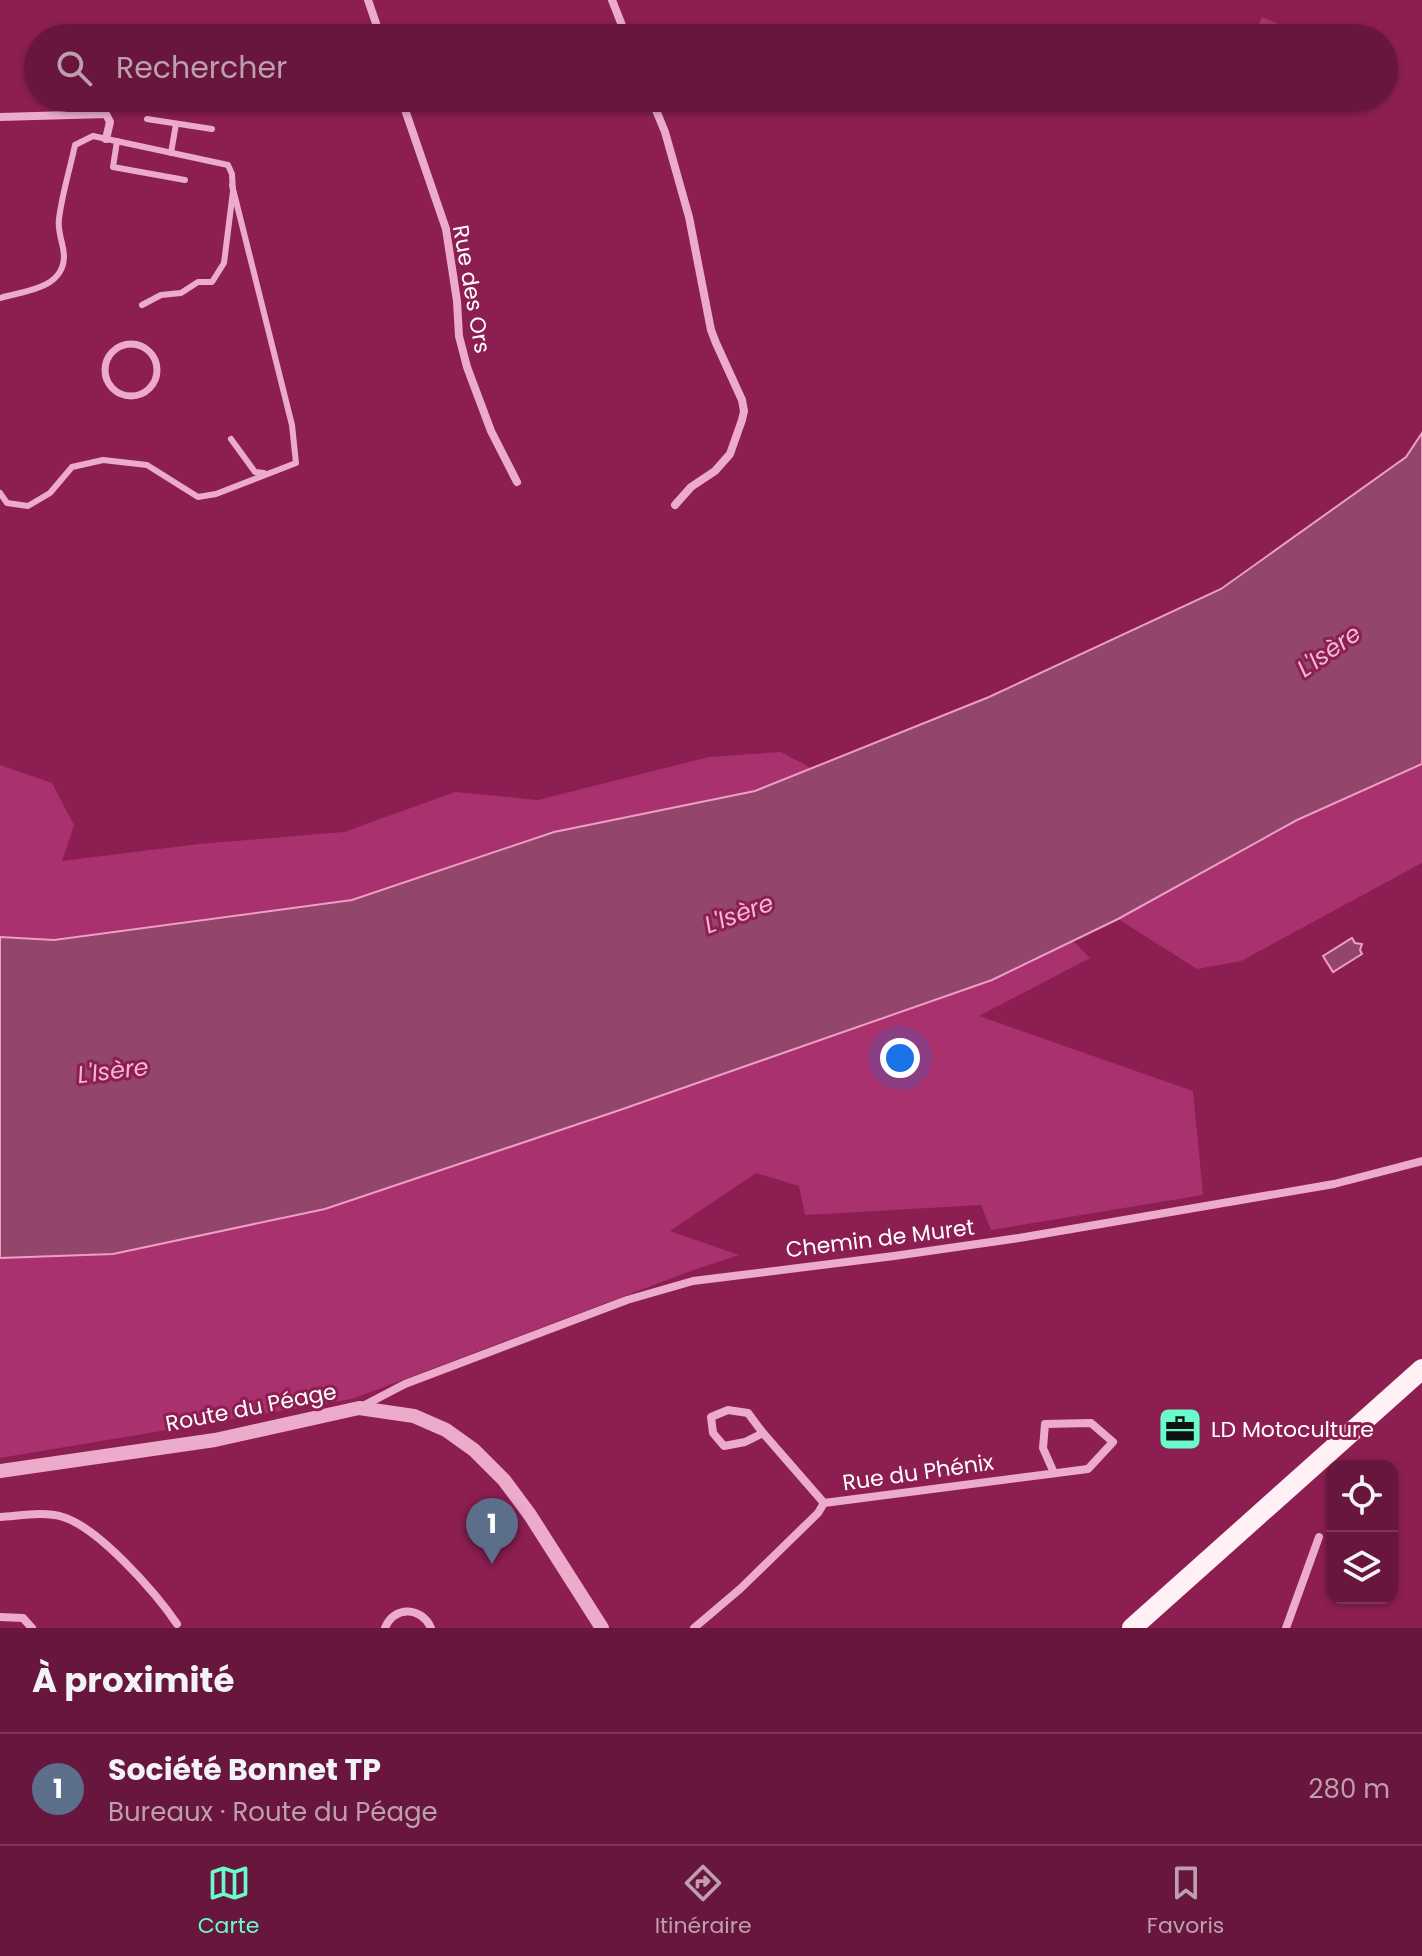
<!DOCTYPE html>
<html lang="fr">
<meta charset="utf-8">
<style>
:root{--surface:#69163e;--page:#6e1f45;--text:#f1f3f6;--muted:#bd9fb0;--line:#7c3558;--accent:#6afbcb}
body{margin:0;font-family:Poppins,sans-serif;background:var(--page);color:var(--text)}
.controls{position:absolute;right:24px;bottom:24px;display:grid;overflow:hidden;border-radius:16px;box-shadow:0 2px 6px #0004}
.controls button{width:72px;height:72px;display:grid;place-items:center;padding:0;border:0;border-bottom:2px solid var(--line);background:var(--surface);color:var(--text);font:40px sans-serif}
.you{position:absolute;left:900px;top:1058px;width:28px;height:28px;margin:-20px;border:6px solid #fff;border-radius:50%;background:#1a73e8;box-shadow:0 0 0 12px #1a73e833}
.badge{display:grid;place-items:center;width:52px;height:52px;border-radius:50%;background:var(--accent);color:#fff;font-size:26px;font-weight:700}
.pin{position:absolute;translate:-50% -66px;filter:drop-shadow(0 2px 4px #0008)}
.pin::after{content:'';position:absolute;top:42px;width:28px;height:24px;background:inherit;clip-path:polygon(0 0,100% 0,50% 100%)}
.list{margin:0;padding:0;list-style:none}
h2{display:flex;justify-content:space-between;align-items:center;height:104px;margin:0;padding:0 32px;font-size:34px}
h2 small{font-size:26px;font-weight:400;color:var(--muted)}
.list li{display:grid;grid-template-columns:52px 1fr auto;gap:24px;align-items:center;box-sizing:border-box;height:112px;padding:0 32px;border-top:2px solid var(--line)}
.list b{display:block;font-size:30px;white-space:nowrap}
.list p{margin:0;font-size:26px;white-space:nowrap;color:var(--muted)}
.list em{font-size:26px;font-style:normal;color:var(--muted)}
.icon{flex:none;width:44px;height:44px;fill:none;stroke:currentColor;stroke-width:2;stroke-linecap:round;stroke-linejoin:round}
.map{position:relative;flex:none;width:1422px;height:1628px;overflow:hidden}
.search{position:absolute;background:var(--surface);box-shadow:0 2px 6px #0004;left:24px;right:24px;top:24px;height:88px;display:flex;align-items:center;gap:20px;box-sizing:border-box;padding:0 28px;border-radius:44px;color:var(--muted);font-size:30px}
.sheet{height:216px;background:var(--surface)}
nav{display:flex;justify-content:space-around;align-items:center;box-sizing:border-box;height:112px;border-top:2px solid var(--line);background:var(--surface);font-size:22px;color:var(--muted)}
nav a{display:grid;justify-items:center;gap:4px}
nav .on{color:var(--accent)}
.map>svg:first-child{display:block}
.green{fill:#a9316d}
.water{fill:#93456b;stroke:#ee9ec6;stroke-width:2}
.lines{fill:none;stroke-linecap:round;stroke-linejoin:round}
.service{stroke:#ecabcb;stroke-width:6}
.pedestrian{stroke:#ecabcb;stroke-width:7}
.minor{stroke:#ecabcb;stroke-width:8}
.tertiary{stroke:#ecabcb;stroke-width:14}
.primary{stroke:#fff0f6;stroke-width:20}
.labels{text-anchor:middle;stroke-width:6;stroke-linejoin:round;paint-order:stroke}
.street-label{font-size:22px;fill:#fff;stroke:#8c1e52}
.poi-label{font-size:22px;fill:#fff;stroke:#8c1e52;text-anchor:start}
.water-label{font-size:24px;font-style:italic;fill:#f3b6d5;stroke:#8c1e52}
</style>
<div class="map">
<svg width="1422" height="1628" viewBox="0 0 1422 1628">
<rect width="100%" height="100%" fill="#8c1e52"/>
<g class="green">
<path d="M1262 17 1303 34 1301 38H1253Z"/>
<path d="M781 752 811 768 755 791 554 832 352 900 54 940 0 937V765L52 783 74 825 62 861 199 844 344 832 455 792 538 800 709 757Z"/>
<path d="M1422 764V863L1241 961 1197 969 1118 919 1297 820Z"/>
<path d="M1072 940 1090 958 979 1016 1193 1091 1203 1195 991 1230 981 1205 805 1215 799 1186 756 1173 670 1231 739 1255 696 1269 352 1399 0 1458V1258L113 1254 325 1209 620 1110 992 980Z"/>
</g>
<g class="water">
<path d="M1422 433V764L1297 820 1118 919 992 980 620 1110 325 1209 113 1254 0 1258V937L54 940 352 900 554 832 755 791 989 697 1221 589 1406 457Z"/>
<path d="M1352 938 1355 943 1362 944 1360 950 1362 954 1333 972 1323 956Z"/>
</g>
<g class="lines">
<g class="service">
<path d="M147 119 212 129"/>
<path d="M117 141 113 167 185 180"/>
<path d="M171 153 176 124"/>
<path d="M0 298C24 291 63 289 64 257 64 244 57 232 59 219 62 194 70 169 75 145L93 136 228 165 232 174 233 191 224 263 212 282H198L181 293 161 295 142 305"/>
<path d="M231 439 255 472 264 473"/>
<path d="M0 493 7 503 28 506 50 493 72 467 103 460 147 465 198 497 216 494 296 463 292 425 232 185"/>
</g>
<circle class="pedestrian" cx="131" cy="370" r="26"/>
<g class="minor">
<path d="M368 0 381 38"/>
<path d="M612 0 627 38"/>
<path d="M401 98 446 229 457 301 459 336 467 367 491 431 517 482"/>
<path d="M651 98 665 132 689 217 711 330 716 343 742 400 744 411 742 420 730 454 715 471 691 487 675 505"/>
<path d="M0 117 106 114 110 122 106 139"/>
<path d="M361 1407 405 1384 627 1300 693 1281 894 1256 1019 1238 1334 1184 1422 1161"/>
<path d="M763 1433 745 1442 724 1446 713 1433 711 1417 728 1410 748 1413 763 1433 824 1503"/>
<path d="M0 1517C19 1516 44 1511 63 1517 99 1528 156 1593 177 1624"/>
<path d="M0 1617 23 1618 32 1628"/>
<path d="M385 1628C394 1605 422 1607 431 1628"/>
<path d="M694 1628 740 1589 818 1513 824 1503 1088 1469 1113 1442 1091 1423 1045 1424 1043 1448 1054 1473"/>
<path d="M1286 1628 1319 1537"/>
</g>
<path class="tertiary" d="M0 1471 215 1440 359 1408 414 1416 446 1430 474 1450 504 1480 530 1515 602 1628"/>
<path class="primary" d="M1132 1628 1422 1369"/>
</g>
<defs>
<g id="office-square" transform="scale(2.3)"><rect x="-9" y="-9" width="18" height="18" rx="4" fill="#6afbcb" stroke="#8c1e52"/><path d="M-6-3h4V-5.5h4V-3h4V5H-6ZM-1-4.5V-3h2v-1.5ZM-6 0V1H6V0Z" fill="#111"/></g>
</defs>
<g fill-rule="evenodd">
<use href="#office-square" x="1180" y="1429"/>
</g>
<g class="labels">
<g class="street-label">
<text transform="translate(472 289) rotate(80)" y="8">Rue des Ors</text>
<text transform="translate(880 1238) rotate(-7)" y="8">Chemin de Muret</text>
<text transform="translate(251 1407) rotate(-11)" y="8">Route du Péage</text>
<text transform="translate(918 1472) rotate(-8)" y="8">Rue du Phénix</text>
</g>
<g class="poi-label">
<text x="1211" y="1437">LD Motoculture</text>
</g>
<g class="water-label">
<text transform="translate(1329 651) rotate(-35)" y="8">L'Isère</text>
<text transform="translate(739 914) rotate(-20)" y="8">L'Isère</text>
<text transform="translate(113 1071) rotate(-7)" y="8">L'Isère</text>
</g>
</g>
</svg>
<div class="controls">
<button><svg class="icon" aria-label="locate" viewBox="0 0 24 24"><circle cx="12" cy="12" r="6"/><path d="M12 2v4M12 18v4M2 12h4M18 12h4"/></svg></button>
<button><svg class="icon" aria-label="layers" viewBox="0 0 24 24"><path d="M12 4l9 5-9 5-9-5zM3 14l9 5 9-5"/></svg></button>
</div>
<div class="you"></div>
<div class="pin badge" style="left:492px;top:1564px;background:#5c6f8a">1</div>
<div class="search"><svg class="icon" aria-label="search" viewBox="0 0 24 24"><circle cx="10" cy="10" r="6"/><path d="M15 15l6 6"/></svg>Rechercher</div>
</div>
<section class="sheet">
<h2>À proximité<small></small></h2>
<ul class="list">
<li><span class="badge" style="background:#5c6f8a">1</span><div><b>Société Bonnet TP</b><p>Bureaux · Route du Péage</p></div><em>280 m</em></li>
</ul>
</section>
<nav>
<a class="on"><svg class="icon" aria-label="map" viewBox="0 0 24 24"><path d="M3 6l6-2 6 2 6-2v14l-6 2-6-2-6 2zM9 4v14M15 6v14"/></svg>Carte</a>
<a><svg class="icon" aria-label="directions" viewBox="0 0 24 24"><path d="M12 3l9 9-9 9-9-9zM9 14v-3h6M13 9l2 2-2 2"/></svg>Itinéraire</a>
<a><svg class="icon" aria-label="saved" viewBox="0 0 24 24"><path d="M7 4h10v16l-5-4-5 4z"/></svg>Favoris</a>
</nav>
